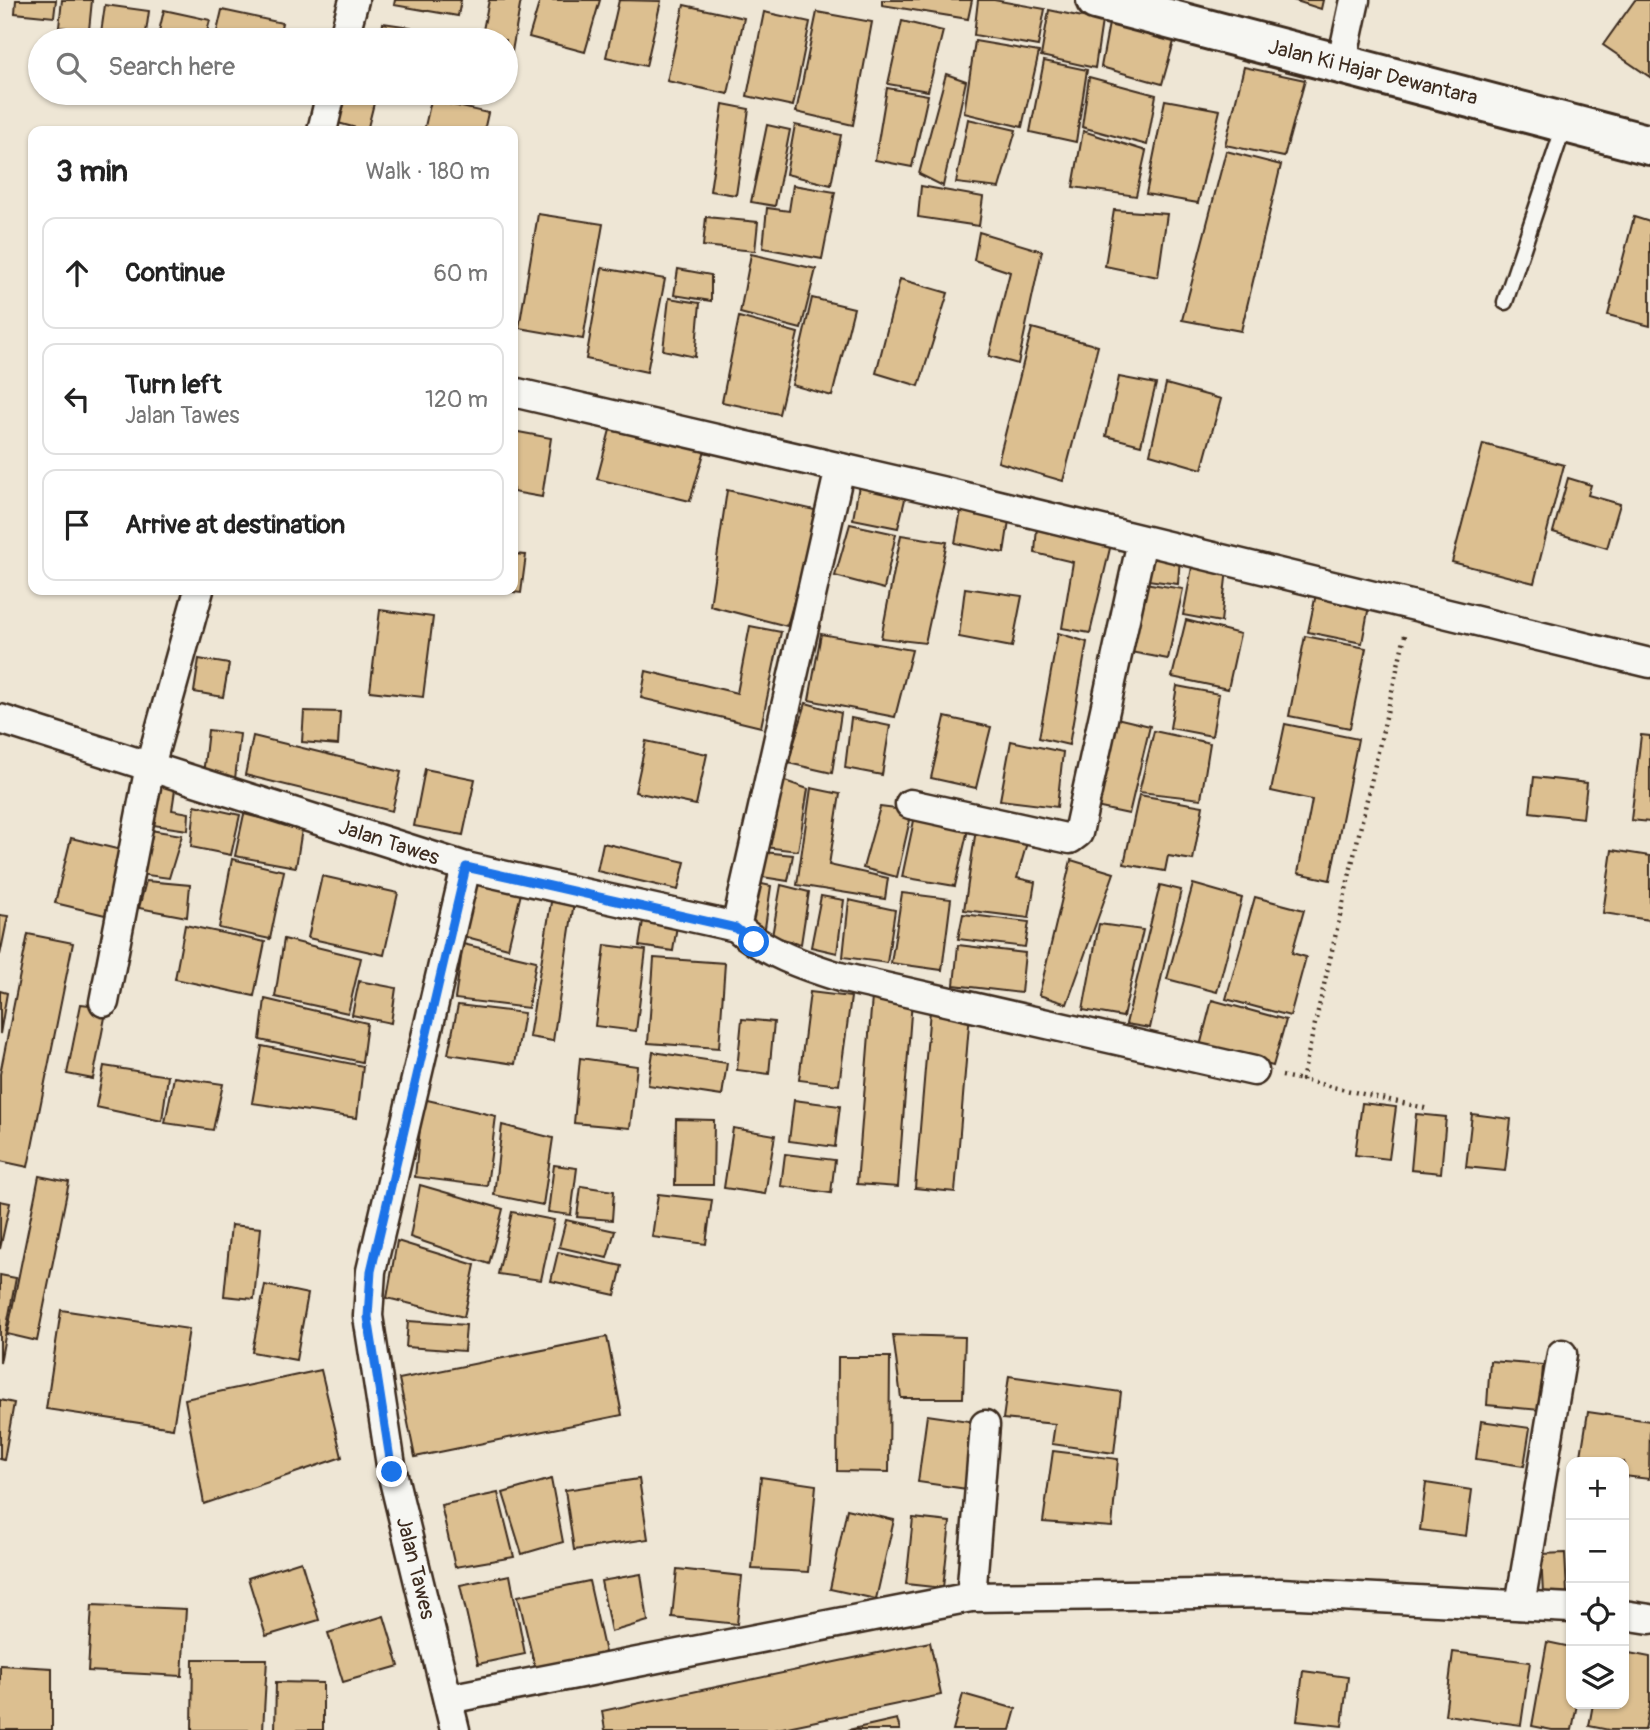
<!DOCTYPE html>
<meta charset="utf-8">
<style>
:root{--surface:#fff;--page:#f2f2f2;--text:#222;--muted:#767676;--line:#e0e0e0}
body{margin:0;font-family:Pangolin,sans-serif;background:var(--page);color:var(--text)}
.controls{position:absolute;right:21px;bottom:21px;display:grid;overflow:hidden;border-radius:14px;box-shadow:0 2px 5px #0004}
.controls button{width:63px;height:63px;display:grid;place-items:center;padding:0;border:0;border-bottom:2px solid var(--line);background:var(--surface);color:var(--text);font:35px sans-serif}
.stop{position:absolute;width:21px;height:21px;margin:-16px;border:5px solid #1a73e8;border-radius:50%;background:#fff}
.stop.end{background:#1a73e8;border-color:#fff;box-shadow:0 2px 7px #0008}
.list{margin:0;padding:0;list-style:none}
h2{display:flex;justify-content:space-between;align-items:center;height:91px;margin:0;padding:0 28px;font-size:30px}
h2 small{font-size:23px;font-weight:400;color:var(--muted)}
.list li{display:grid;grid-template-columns:46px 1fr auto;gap:21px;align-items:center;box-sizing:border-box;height:112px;margin:0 14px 14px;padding:0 14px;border:2px solid var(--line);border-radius:14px}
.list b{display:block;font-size:26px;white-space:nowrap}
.list p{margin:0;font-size:23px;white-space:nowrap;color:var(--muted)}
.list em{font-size:23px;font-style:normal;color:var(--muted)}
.icon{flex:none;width:38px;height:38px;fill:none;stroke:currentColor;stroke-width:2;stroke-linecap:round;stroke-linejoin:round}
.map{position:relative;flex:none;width:1650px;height:1730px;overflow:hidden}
.search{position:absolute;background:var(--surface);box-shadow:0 2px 5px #0004;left:28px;top:28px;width:490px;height:77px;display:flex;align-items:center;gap:18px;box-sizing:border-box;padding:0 24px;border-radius:38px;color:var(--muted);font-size:26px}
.panel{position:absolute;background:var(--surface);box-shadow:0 2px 5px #0004;left:28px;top:126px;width:490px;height:469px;border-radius:14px}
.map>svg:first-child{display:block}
.building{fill:#dcbf90;stroke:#3b2a1e;stroke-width:2}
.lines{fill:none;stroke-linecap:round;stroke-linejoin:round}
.lane-casing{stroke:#3b2a1e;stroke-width:19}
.street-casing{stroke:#3b2a1e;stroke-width:33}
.secondary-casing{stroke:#3b2a1e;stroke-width:44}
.path{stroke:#3b2a1e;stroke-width:4.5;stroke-dasharray:2 5;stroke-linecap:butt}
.lane{stroke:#f6f6f2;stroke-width:14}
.street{stroke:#f6f6f2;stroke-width:28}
.secondary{stroke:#f6f6f2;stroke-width:38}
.route{stroke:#1a73e8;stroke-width:9}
.labels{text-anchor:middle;stroke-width:7;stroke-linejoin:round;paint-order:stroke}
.street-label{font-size:21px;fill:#3b2a1e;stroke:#f6f6f2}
</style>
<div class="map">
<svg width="1650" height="1730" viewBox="0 0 1650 1730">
<rect width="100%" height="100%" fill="#eee6d5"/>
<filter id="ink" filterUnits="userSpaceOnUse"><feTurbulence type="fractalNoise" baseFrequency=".0143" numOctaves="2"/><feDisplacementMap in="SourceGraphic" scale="14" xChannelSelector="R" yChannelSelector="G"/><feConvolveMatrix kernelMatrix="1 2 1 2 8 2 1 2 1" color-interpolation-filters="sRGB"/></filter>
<g filter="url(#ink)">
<g class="building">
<path d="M16 0H56L54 17 15 13Z"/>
<path d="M62 0H92L89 30 59 27Z"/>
<path d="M395 0H461L458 16 394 5Z"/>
<path d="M489 0H521L507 80 506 40H481Z"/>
<path d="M540 0H600L585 52 529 37Z"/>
<path d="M619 0 661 1 646 66 606 57Z"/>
<path d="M882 0H972L968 19 882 5Z"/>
<path d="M978 0H994L1045 9 1038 46 974 35Z"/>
<path d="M1293 0H1323L1321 9Z"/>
<path d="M1635 0H1650V77L1603 45Z"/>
<path d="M105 5 149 11 145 40H100Z"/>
<path d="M684 5 744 18 728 94 667 81Z"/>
<path d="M164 10 210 20 205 40H157Z"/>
<path d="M222 10 282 23 278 40H215Z"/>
<path d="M1049 10 1102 21 1095 68 1041 56Z"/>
<path d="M764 12 810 22 793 106 747 96Z"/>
<path d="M817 12 872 22 853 125 796 112Z"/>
<path d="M902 21 943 31 928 91 888 84Z"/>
<path d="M383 23 411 27 409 40H381Z"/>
<path d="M1109 23 1175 38 1162 84 1101 67Z"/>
<path d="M975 41 1039 52 1022 127 964 113Z"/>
<path d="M1044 61 1087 70 1076 142 1030 132Z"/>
<path d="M1244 67 1305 80 1284 157 1225 145Z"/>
<path d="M946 74 966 81 943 186 919 174Z"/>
<path d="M1089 77 1156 95 1147 145 1082 127Z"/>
<path d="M887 88 928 95 912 167 875 160Z"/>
<path d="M338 93H371L376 95 367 131 331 121Z"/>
<path d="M431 100 488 113 484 131H424Z"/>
<path d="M1165 100 1220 110 1198 203 1146 194Z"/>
<path d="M723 104 749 109 736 195 710 191Z"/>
<path d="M968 119 1016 130 999 188 956 183Z"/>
<path d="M767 125 790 130 775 206 751 202Z"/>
<path d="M795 125 841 135 831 185 786 174Z"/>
<path d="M1083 131 1146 151 1136 196 1073 187Z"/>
<path d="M1226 151 1281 165 1241 331 1182 320Z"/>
<path d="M793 185 835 192 822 259 763 248 767 208 789 211Z"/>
<path d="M921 186 983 197 979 226 918 217Z"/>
<path d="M1114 210 1167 214 1158 277 1105 266Z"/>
<path d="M538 214 603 224 583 339 519 328Z"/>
<path d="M706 217 758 222 755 251 703 246Z"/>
<path d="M1634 217 1650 222V326L1608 315Z"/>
<path d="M979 232 1042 251 1018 364 989 356 1010 272 974 260Z"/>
<path d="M751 254 816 269 801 329 740 313Z"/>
<path d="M602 268 665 279 647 372 586 359Z"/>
<path d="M678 269 711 275V301L674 295Z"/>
<path d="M900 279 948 293 919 386 876 373Z"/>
<path d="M669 298 700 303 695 357 663 350Z"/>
<path d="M812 298 854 308 832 396 792 385Z"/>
<path d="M739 317 798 333 779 414 722 402Z"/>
<path d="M1032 328 1098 346 1063 481 998 462Z"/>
<path d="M1119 377 1156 384 1141 445 1106 436Z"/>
<path d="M1166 384 1221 399 1202 469 1150 454Z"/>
<path d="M611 426 705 450 690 501 597 479Z"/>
<path d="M513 431 551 438 542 497 513 492Z"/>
<path d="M1483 444 1564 465 1534 583 1452 562Z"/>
<path d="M1568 478 1591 485 1588 495 1620 504 1607 548 1553 532Z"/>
<path d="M860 480 907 491 898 528 853 519Z"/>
<path d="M727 490 819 511 787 626 710 606Z"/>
<path d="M963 500 1010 514 1004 553 955 543Z"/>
<path d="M850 524 896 534 884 589 835 576Z"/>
<path d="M1037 526 1111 544 1090 633 1062 628 1073 562 1035 553Z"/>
<path d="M901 535 947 542 925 643 881 638Z"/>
<path d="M1144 548 1180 557 1178 584 1140 579Z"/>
<path d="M513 554 526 555 521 593 495 590H513Z"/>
<path d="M1193 562 1227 569 1221 622 1183 615Z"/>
<path d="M1138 582 1183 589 1168 659 1125 651Z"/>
<path d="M965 588 1022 596 1012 647 959 637Z"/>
<path d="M1316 594 1369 606 1362 643 1308 632Z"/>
<path d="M380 610 433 617 423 697 370 691Z"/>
<path d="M1186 620 1240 634 1228 689 1172 677Z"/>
<path d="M750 626 781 632 761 727 641 698 646 671 737 693Z"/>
<path d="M1058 633 1087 642 1069 745 1039 738Z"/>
<path d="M821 634 912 650 895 717 809 700Z"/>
<path d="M1305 636 1366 648 1350 728 1289 716Z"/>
<path d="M199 659 229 664 223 697 194 692Z"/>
<path d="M1177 686 1219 694 1212 736 1170 728Z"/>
<path d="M806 703 841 713 832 773 788 763Z"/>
<path d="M304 711 340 712 338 745 302 742Z"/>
<path d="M1108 716 1150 726 1129 814 1091 806Z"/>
<path d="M945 717 991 727 976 788 931 778Z"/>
<path d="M851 718 890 726 882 775 845 768Z"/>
<path d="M1285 724 1358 739 1330 880 1298 873 1312 800 1271 791Z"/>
<path d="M208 730 240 734 235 779 203 775Z"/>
<path d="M1154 731 1210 743 1201 799 1139 792Z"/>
<path d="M1641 735 1650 736V822L1631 820Z"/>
<path d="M253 736 401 772 392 811 245 775Z"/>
<path d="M646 741 707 754 696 805 635 792Z"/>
<path d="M1011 741 1063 752 1057 807 1000 800Z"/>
<path d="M425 769 475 779 463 835 414 826Z"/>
<path d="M1534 777 1587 783 1583 818 1530 812Z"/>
<path d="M158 780 176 783 172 810 189 813 188 830 153 825Z"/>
<path d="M782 780 808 789 798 851 764 847Z"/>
<path d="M811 788 840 794 829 865 888 878 885 899 797 885Z"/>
<path d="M1139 795 1203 806 1193 860 1168 856 1165 871 1124 864Z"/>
<path d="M195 805 240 815 231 855 191 847Z"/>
<path d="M880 807 912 811 897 877 863 868Z"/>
<path d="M916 811 969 825 955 886 902 877Z"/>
<path d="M244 814 302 829 296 867 235 856Z"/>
<path d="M976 829 1028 839 1017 878 1035 882 1029 918 964 910Z"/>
<path d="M150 830 182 835 169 878 139 874Z"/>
<path d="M71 838 121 850 105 915 55 903Z"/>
<path d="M603 843 685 862 678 890 597 871Z"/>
<path d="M1612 850 1650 856V920L1603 913Z"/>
<path d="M763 852 793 855 788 881 756 876Z"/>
<path d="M232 859 284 871 270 939 219 928Z"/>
<path d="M1071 860 1114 873 1067 1004 1039 995Z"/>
<path d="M470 874 522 889 508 948 459 935Z"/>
<path d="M322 876 398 893 384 955 308 938Z"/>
<path d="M146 881 190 885 187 917 139 908Z"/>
<path d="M753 882 771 886 765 928 743 923Z"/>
<path d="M1193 884 1242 898 1217 992 1167 979Z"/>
<path d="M781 885 809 892 801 944 772 936Z"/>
<path d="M1160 885 1181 890 1150 1028 1126 1024Z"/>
<path d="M902 893 951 899 942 970 891 963Z"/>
<path d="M552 896 574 902 553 1041 529 1037Z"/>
<path d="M821 896 844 900 837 953 811 947Z"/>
<path d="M1255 897 1304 910 1292 953 1306 957 1290 1016 1226 999Z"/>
<path d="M849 900 895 910 887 963 843 957Z"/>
<path d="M644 914 678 919 673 951 639 946Z"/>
<path d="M963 914 1029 922 1025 947 958 939Z"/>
<path d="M0 915 8 916 0 955Z"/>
<path d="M1099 924 1143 930 1123 1017 1083 1010Z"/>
<path d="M185 925 265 942 254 996 175 979Z"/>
<path d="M28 934 73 943 28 1167 0 1161V1074Z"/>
<path d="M284 939 361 958 348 1013 275 997Z"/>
<path d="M463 944 536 961 528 1008 455 999Z"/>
<path d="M605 945 646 950 636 1031 595 1026Z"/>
<path d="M958 945 1025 953 1021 993 954 985Z"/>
<path d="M654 958 725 963 719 1048 648 1043Z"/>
<path d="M359 981 396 988 391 1023 352 1015Z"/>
<path d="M0 991 7 993 0 1034Z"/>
<path d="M810 992 851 997 839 1085 799 1080Z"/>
<path d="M872 997 912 1000 898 1187 857 1184Z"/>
<path d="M265 999 367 1023 362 1062 260 1040Z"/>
<path d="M1212 1000 1286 1020 1273 1066 1200 1046Z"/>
<path d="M81 1004 107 1007 93 1079 67 1074Z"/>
<path d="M458 1005 524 1013 515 1064 448 1054Z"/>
<path d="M930 1010 970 1013 955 1192 915 1188Z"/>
<path d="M742 1019 774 1022 769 1074 737 1070Z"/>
<path d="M262 1046 363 1066 357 1118 252 1103Z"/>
<path d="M653 1052 727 1063 722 1096 648 1085Z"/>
<path d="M580 1058 637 1066 630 1128 574 1123Z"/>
<path d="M104 1066 168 1076 162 1121 96 1107Z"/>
<path d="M174 1077 223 1084 213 1130 165 1123Z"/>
<path d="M423 1099 496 1116 487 1186 415 1177Z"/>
<path d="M794 1100 840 1106 835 1147 789 1141Z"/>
<path d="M1362 1103 1396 1107 1389 1159 1355 1155Z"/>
<path d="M1416 1114 1446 1117 1441 1173 1411 1170Z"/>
<path d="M1472 1114 1511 1119 1505 1171 1466 1167Z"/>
<path d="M676 1119 714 1120 713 1185H675Z"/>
<path d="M502 1125 553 1138 543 1205 494 1195Z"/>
<path d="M733 1128 775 1135 765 1194 724 1188Z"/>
<path d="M785 1154 835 1160 831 1193 781 1186Z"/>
<path d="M554 1165 577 1168 571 1215 548 1212Z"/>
<path d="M39 1176 69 1182 37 1341 7 1334Z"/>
<path d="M420 1185 503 1209 489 1264 410 1237Z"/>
<path d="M581 1186 614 1191 612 1220 577 1217Z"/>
<path d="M658 1194 712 1200 706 1244 652 1237Z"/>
<path d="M0 1201 10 1203 0 1249Z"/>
<path d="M512 1212 554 1220 541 1280 498 1274Z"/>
<path d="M566 1220 615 1231 607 1258 559 1247Z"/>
<path d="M231 1225 261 1228 254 1299 224 1296Z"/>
<path d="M397 1241 475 1265 464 1317 387 1298Z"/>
<path d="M558 1252 622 1266 615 1295 551 1281Z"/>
<path d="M0 1275 16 1278 0 1363Z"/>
<path d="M265 1285 308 1294 296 1360 252 1352Z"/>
<path d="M61 1310 189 1329 173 1428 46 1409Z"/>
<path d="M408 1321 466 1325 464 1351 406 1347Z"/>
<path d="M893 1335 965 1337 963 1398H901Z"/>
<path d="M607 1337 622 1415 415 1457 399 1379Z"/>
<path d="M838 1357H890L889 1472 837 1471Z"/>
<path d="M1490 1361 1543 1365 1540 1410 1487 1405Z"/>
<path d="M321 1370 342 1457 204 1504 185 1399Z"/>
<path d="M1009 1376 1121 1392 1114 1453 1052 1444 1055 1424 1003 1419Z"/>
<path d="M0 1400 14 1403 4 1460 0 1459Z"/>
<path d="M1588 1412 1650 1421 1649 1479 1624 1476V1462H1580Z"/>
<path d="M927 1415 976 1422 967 1489 918 1482Z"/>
<path d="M1481 1421 1530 1428 1524 1466 1476 1459Z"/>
<path d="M1053 1451 1118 1459 1112 1527 1043 1522Z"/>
<path d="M761 1477 816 1485 808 1572 752 1569Z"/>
<path d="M551 1479 563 1542 522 1554 503 1493Z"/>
<path d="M639 1479 648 1539 574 1550 565 1490Z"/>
<path d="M1426 1483 1472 1490 1466 1536 1420 1530Z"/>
<path d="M498 1493 514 1557 455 1567 441 1505Z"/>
<path d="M847 1509 894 1520 876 1599 830 1589Z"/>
<path d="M913 1518 950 1522 943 1588 906 1584Z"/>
<path d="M1565 1553 1567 1593 1543 1594 1541 1554Z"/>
<path d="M301 1561 319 1620 266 1636 248 1578Z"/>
<path d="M677 1569 742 1576 737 1624 672 1617Z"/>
<path d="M641 1574 648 1621 611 1632 601 1581Z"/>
<path d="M510 1575 525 1654 478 1664 460 1585Z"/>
<path d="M589 1581 606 1657 536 1672 518 1596Z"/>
<path d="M92 1605 186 1609 182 1676 88 1671Z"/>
<path d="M384 1616 399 1666 343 1682 328 1633Z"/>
<path d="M930 1642 941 1695 773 1730H605L602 1711Z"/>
<path d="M1547 1642 1571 1647V1704H1577L1572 1730H1552L1532 1726Z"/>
<path d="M1453 1652 1530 1662 1521 1725 1445 1715Z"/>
<path d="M1624 1652 1650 1657V1705L1645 1730H1609L1589 1726 1593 1704H1624Z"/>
<path d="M193 1659H267L263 1730H192Z"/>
<path d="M0 1665 52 1668V1730H0Z"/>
<path d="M1303 1671 1348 1677 1342 1726 1297 1721Z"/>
<path d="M276 1682 323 1683V1730H275Z"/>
<path d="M963 1694 1016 1709 1010 1730H953Z"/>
<path d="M897 1719 900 1730H848Z"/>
</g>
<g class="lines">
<g class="lane-casing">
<path id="lane" d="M1505 302 1565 123"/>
</g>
<g class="street-casing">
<g id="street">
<path d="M343 40 354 0"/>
<path d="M1341 65 1355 0"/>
<path d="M322 131 331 93"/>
<path d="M513 392 945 492 1650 663"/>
<path d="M0 719 466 867 736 927C767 953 802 965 840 977L1254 1071"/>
<path d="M910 804 1070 839 1078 833 1142 541"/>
<path d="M736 927 840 468"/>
<path d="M104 1002 150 766 199 590"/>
<path d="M971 1597 985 1425"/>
<path d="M1520 1605 1562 1354"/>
<path d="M1624 1615 1650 1619"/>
<path d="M448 1699 971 1597 1280 1593 1571 1608"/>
<path d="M455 1730 392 1472 368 1316 371 1271 466 867"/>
</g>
</g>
<g class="secondary-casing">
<path id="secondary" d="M1096 0 1650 145"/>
</g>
<g class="path">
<path d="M1405 635 1302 1080 1429 1109"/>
<path d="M1282 1076 1302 1080"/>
</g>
<use href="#lane" class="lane"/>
<use href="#street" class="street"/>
<use href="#secondary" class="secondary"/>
</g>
</g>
<g class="lines" filter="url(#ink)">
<path class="route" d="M392 1472 368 1317 371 1271 466 867 736 928 754 942"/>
</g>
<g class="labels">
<g class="street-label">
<text transform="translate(1373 72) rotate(14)" y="7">Jalan Ki Hajar Dewantara</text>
<text transform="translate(389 842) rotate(18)" y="7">Jalan Tawes</text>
<text transform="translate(416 1568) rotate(76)" y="7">Jalan Tawes</text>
</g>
</g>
</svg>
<div class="controls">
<button>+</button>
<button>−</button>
<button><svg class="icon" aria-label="locate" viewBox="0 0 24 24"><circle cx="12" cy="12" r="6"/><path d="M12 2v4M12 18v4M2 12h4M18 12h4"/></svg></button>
<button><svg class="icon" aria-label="layers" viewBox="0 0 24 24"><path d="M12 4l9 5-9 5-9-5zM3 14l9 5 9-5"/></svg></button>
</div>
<div class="stop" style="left:754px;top:942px"></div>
<div class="stop end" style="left:392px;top:1472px"></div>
<div class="search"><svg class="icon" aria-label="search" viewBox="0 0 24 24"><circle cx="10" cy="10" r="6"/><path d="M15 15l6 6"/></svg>Search here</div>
<section class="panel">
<h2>3 min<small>Walk · 180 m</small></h2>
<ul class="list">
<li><svg class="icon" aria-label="ahead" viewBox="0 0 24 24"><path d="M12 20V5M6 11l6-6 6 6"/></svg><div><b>Continue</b></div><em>60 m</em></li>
<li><svg class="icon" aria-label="left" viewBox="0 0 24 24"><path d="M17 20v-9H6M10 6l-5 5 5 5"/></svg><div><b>Turn left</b><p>Jalan Tawes</p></div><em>120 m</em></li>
<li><svg class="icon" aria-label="arrive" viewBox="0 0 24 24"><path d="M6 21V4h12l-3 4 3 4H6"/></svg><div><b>Arrive at destination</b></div></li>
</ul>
</section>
</div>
